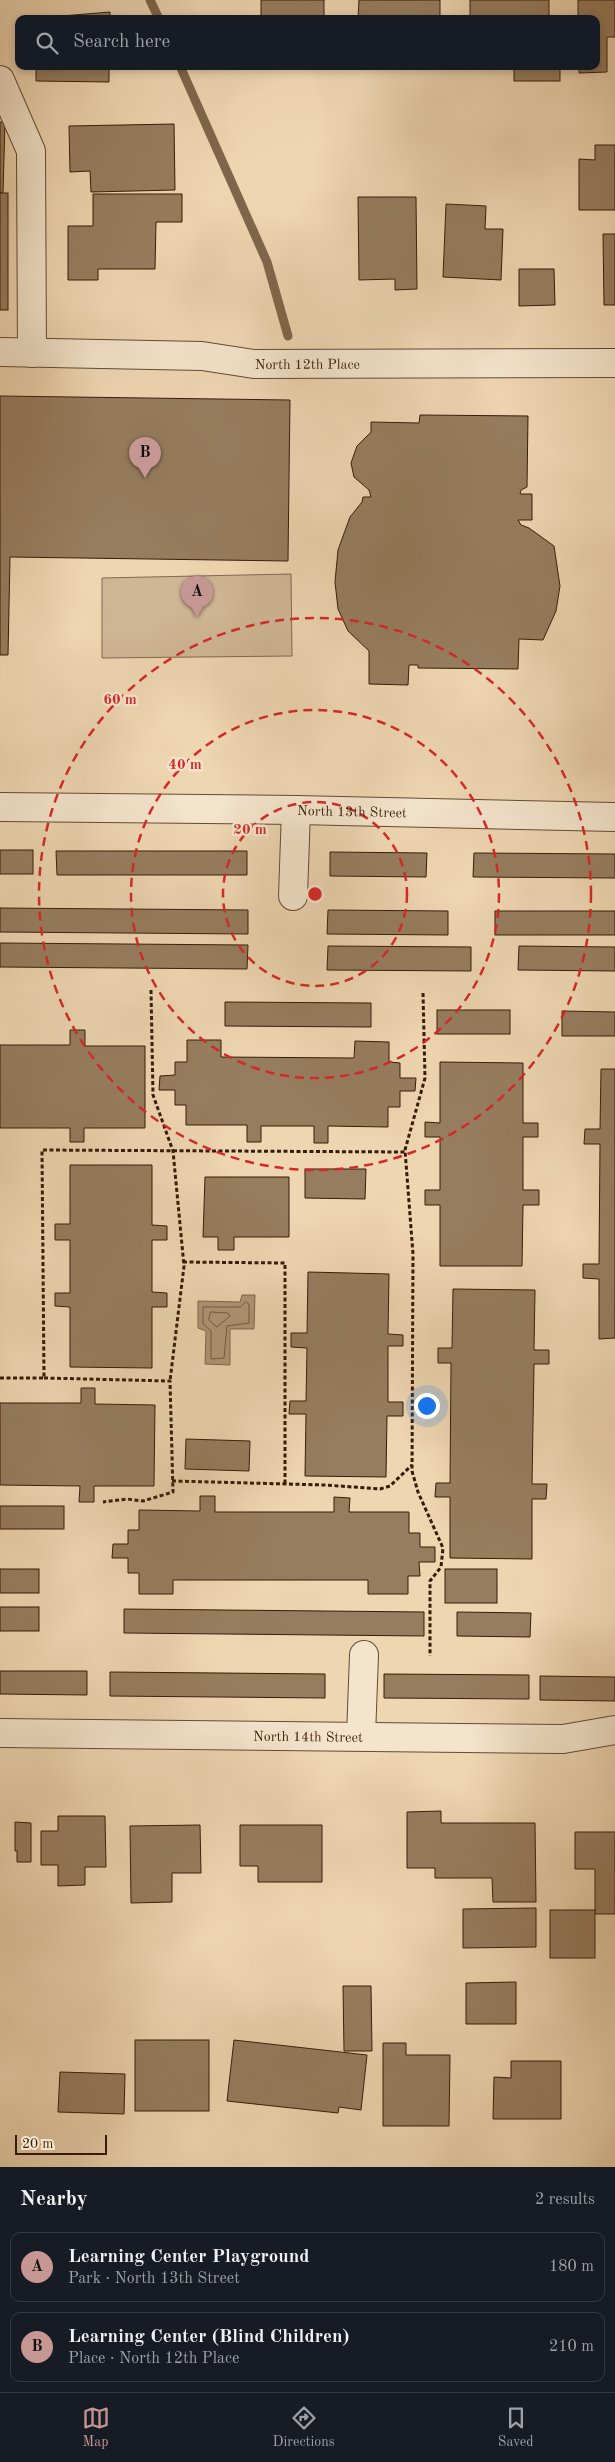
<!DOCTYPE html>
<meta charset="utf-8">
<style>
:root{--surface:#171b24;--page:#242831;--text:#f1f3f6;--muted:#9ea1a6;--line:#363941;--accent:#c59692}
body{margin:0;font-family:"Old Standard TT",serif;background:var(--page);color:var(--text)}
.scale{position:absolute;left:15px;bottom:12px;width:92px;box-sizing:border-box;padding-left:5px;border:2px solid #361c07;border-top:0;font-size:14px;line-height:18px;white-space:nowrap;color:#361c07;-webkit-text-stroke:4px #f4e4cc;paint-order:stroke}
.you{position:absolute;left:426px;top:1405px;width:18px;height:18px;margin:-12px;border:4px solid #fff;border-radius:50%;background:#1a73e8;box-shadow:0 0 0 8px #1a73e833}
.badge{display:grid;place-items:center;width:32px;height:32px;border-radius:50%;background:var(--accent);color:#111;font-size:16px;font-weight:700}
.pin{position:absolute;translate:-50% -41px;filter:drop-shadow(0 1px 2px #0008)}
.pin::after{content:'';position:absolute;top:26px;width:18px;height:15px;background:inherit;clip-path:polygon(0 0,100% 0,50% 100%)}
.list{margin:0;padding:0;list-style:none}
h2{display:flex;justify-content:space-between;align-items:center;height:65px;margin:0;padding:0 20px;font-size:21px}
h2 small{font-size:16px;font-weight:400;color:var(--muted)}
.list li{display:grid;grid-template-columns:32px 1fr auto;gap:15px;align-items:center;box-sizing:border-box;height:70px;margin:0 10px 10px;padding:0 10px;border:1px solid var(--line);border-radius:10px}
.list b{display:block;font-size:19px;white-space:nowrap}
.list p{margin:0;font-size:16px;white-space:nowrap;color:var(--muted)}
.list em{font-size:16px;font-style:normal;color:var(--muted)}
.icon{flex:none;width:28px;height:28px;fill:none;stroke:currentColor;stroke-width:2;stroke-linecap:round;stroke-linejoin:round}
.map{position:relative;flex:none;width:615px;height:2167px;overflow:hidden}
.search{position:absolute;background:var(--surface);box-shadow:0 2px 8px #0003;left:15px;right:15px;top:15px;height:55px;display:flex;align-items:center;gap:12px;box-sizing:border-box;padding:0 18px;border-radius:10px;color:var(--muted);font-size:19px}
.sheet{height:225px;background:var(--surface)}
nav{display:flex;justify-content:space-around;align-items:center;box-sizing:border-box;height:70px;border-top:1px solid var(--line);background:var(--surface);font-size:14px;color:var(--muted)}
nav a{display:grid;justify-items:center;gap:2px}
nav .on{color:var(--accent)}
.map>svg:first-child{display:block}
.green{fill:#cfb694;stroke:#82694e}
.water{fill:#af9777;stroke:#7f664a}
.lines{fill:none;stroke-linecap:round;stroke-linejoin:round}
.shore{stroke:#725a3f;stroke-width:1}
.stream{stroke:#7f664a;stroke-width:9}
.building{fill:#967d5f;stroke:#361c07}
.minor-casing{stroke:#644a32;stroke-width:30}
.path{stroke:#361c07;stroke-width:3;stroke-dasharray:4 2.5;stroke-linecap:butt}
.minor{stroke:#f4e4cc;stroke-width:28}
.ring{fill:none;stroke:#d62828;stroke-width:2.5;stroke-dasharray:9 6}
.labels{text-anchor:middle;stroke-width:5;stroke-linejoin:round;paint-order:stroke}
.street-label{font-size:14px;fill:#361c07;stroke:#f4e4cc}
.centre{fill:#d62828;stroke:#f4e4cc;stroke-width:2.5}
.ring-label{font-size:15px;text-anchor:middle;font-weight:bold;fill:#d62828;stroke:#f4e4cc;stroke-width:5;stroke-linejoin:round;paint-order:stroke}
</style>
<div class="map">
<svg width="615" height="2167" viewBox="0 0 615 2167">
<rect width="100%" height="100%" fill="#eed6b1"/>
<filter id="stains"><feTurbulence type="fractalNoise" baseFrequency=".004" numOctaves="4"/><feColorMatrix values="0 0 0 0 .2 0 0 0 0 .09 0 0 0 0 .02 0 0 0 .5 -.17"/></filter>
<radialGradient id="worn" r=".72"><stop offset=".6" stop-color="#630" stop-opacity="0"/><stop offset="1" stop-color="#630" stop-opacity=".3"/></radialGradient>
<path class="green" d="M291 574 292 656 102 658V578Z"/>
<path class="water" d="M242 1295H255L254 1329H230V1365L205 1364 206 1331 198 1328V1301L240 1302Z"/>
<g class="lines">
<g class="shore">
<path d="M246 1302 249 1304V1323L227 1326 224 1358 211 1359V1331L203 1324V1307H240Z"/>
<path d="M211 1312 228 1313 230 1316 217 1327 209 1320Z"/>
</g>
<g class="stream">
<path d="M150 0 159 19"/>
<path d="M180 66 267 262 288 336"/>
</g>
</g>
<g class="building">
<rect x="261" y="0" width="63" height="19"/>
<path d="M359 0H440V19H358Z"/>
<rect x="470" y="0" width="79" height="19"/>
<path d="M578 0H615V37H607V72L579 73V66H596V19H578Z"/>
<path d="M110 12V19H37V18Z"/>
<path d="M36 66H109V82L36 81Z"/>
<rect x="514" y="66" width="46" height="15"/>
<path d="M0 122H5L3 193H0Z"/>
<path d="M174 124 175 190 91 192 90 171 70 172 69 126Z"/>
<path d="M595 145H615V210H579V159L595 160Z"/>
<rect x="0" y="193" width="8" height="117"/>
<path d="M93 194H182V222H156L155 269H98V280H68V226H93Z"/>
<path d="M358 197H416L417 289 395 290V279L359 280Z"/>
<path d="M446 204 486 206 485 229H503L501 280 443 277Z"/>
<path d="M603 234H615V305H604Z"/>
<path d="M519 269H554L555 305 519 306Z"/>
<path d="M0 396 290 400 288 561 10 557 8 655H0Z"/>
<path d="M420 415 528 416 527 487 521 490 520 494H532V520H518L521 525 529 528 554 546 560 586 556 611 543 640 519 639 518 669 418 668V665H409L408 685 369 684V651L348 631 338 609 335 582 338 550 350 517 362 502 363 497H371L369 490 354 477 351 463 357 446 371 432V422L419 423Z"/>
<rect x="0" y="850" width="33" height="24"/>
<path d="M56 851H247V875H57Z"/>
<path d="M330 852 427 853 426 877 330 876Z"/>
<path d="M474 853 615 854V878L473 877Z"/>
<path d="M0 908 248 910V934L0 932Z"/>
<path d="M328 910 448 911V935L327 934Z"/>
<rect x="495" y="911" width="120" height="24"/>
<path d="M0 943 248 945 247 969 0 967Z"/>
<path d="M328 946 471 947V971L327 970Z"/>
<path d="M519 946 615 947V971L518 970Z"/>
<path d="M225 1002 371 1003V1027L225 1026Z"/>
<rect x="437" y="1010" width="73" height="24"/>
<path d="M562 1011 615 1012V1036H562Z"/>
<path d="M70 1030H85V1046H145V1128H84V1142H70V1128H0V1045H70Z"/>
<path d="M187 1040H221V1057L354 1058 355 1041 389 1042V1062L400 1063V1078H416L415 1091H400V1107H388V1127L328 1126V1143H314V1126H261V1142H247V1125H186V1105H175V1090H159L160 1076 175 1075V1062H187Z"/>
<path d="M440 1062 523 1063V1123H538V1137H523V1190H539V1205H523L522 1266H440V1205H425V1190H440V1137H425V1122L440 1123Z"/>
<path d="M601 1069H615V1338L599 1339V1279L583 1278V1264H599L600 1144H584L585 1129H600Z"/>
<path d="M70 1165H152V1225L167 1226V1240H152V1292L167 1293V1307H152V1368L70 1367V1307L55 1306V1293H70V1240H55V1224H70Z"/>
<path d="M305 1169H366L365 1199 305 1198Z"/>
<path d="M205 1177H289V1237H234V1250H218V1237H203Z"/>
<path d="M308 1272 389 1274 388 1334 403 1335V1346H388V1402H403V1416H387L386 1477 305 1476 306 1414H289L290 1401H306L307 1348 291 1347V1333H307Z"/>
<path d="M453 1289 535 1290 534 1350H549V1364H534L532 1484H547L546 1499H532V1559L450 1558V1497H435L436 1483H450L451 1363H438V1348H452Z"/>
<path d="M81 1388H95V1404L155 1405 154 1486H94V1502H79L80 1486 0 1485V1403H81Z"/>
<path d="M186 1439 250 1441 249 1471 185 1469Z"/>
<path d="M200 1496H215V1512H334V1497L350 1498 349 1512H409V1533H420V1547H435V1562H419L420 1576H408V1594H368V1580H173V1594H139V1573H128V1558H112L113 1544H128V1530H139V1510L200 1511Z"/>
<rect x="0" y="1506" width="64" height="23"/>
<rect x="0" y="1569" width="39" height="24"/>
<rect x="445" y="1569" width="52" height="34"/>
<rect x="0" y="1607" width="39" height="24"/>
<path d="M124 1609 424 1612V1636L124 1633Z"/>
<path d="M457 1612 531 1613 530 1637 457 1636Z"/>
<path d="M0 1671H87V1695L0 1694Z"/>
<path d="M110 1672 325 1674V1698L110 1696Z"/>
<path d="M384 1674 529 1675V1699L384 1698Z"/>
<path d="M540 1676 615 1677V1701L540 1700Z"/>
<path d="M441 1811V1823H535L536 1902H493L492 1878H435V1868H407V1812Z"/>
<path d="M58 1816H105L106 1867H85V1885L58 1886V1865H41V1831H58Z"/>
<path d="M15 1822 31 1823V1862H17V1851H15Z"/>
<path d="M200 1825 201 1873H172V1902L131 1903 130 1826Z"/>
<path d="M240 1825H322V1882H258V1866H240Z"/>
<path d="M575 1832H615V1914H595V1869H575Z"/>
<path d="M536 1908V1947L463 1948V1909Z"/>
<rect x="550" y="1910" width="45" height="48"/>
<path d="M516 1982V2024H466V1983Z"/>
<path d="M343 1986H371L372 2051H344Z"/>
<rect x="135" y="2040" width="74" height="71"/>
<path d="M234 2040 367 2055 361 2110 339 2107 338 2113 227 2101Z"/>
<path d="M383 2043H406V2055H450L449 2126H383Z"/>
<path d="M511 2061H561V2119H493L494 2077 511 2078Z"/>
<path d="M60 2072 125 2074 124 2114 58 2112Z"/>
</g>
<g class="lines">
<g class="minor-casing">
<g id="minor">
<path d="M0 80 31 151 32 353"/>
<path id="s1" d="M0 352 202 356 254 364 615 363"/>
<path id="s2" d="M0 807 296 810 615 817"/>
<path d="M293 896 296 810"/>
<path id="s3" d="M0 1733 563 1739 615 1730"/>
<path d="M361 1736 364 1655"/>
</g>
</g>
<g class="path">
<path d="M151 990 153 1095 173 1151 184 1266 170 1381"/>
<path d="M423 993 425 1078 405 1150 413 1254 412 1471 418 1492 443 1548 441 1567 430 1581V1656"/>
<path d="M183 1262 285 1263V1484"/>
<path d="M0 1378H44L42 1150 405 1152"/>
<path d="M44 1378 170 1381 173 1492 143 1501 127 1499 103 1502"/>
<path d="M172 1481 326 1485 380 1489 390 1486 412 1465"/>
</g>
<use href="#minor" class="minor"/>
</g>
<g class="ring">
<circle cx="315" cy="894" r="92"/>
<circle cx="315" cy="894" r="184"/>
<circle cx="315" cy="894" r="276"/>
</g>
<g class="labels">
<g class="street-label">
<text dy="5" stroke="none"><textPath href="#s1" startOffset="308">North 12th Place</textPath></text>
<text dy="5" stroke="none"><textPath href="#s2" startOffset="352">North 13th Street</textPath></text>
<text dy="5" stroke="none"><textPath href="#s3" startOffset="308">North 14th Street</textPath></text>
</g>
</g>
<circle cx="315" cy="894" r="8" class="centre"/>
<g class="ring-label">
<text x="120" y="704">60 m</text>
<text x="185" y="769">40 m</text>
<text x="250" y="834">20 m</text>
</g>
<rect width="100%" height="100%" filter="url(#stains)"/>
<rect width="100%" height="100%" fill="url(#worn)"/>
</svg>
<div class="scale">20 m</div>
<div class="you"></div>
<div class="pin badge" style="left:197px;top:617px">A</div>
<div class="pin badge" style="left:145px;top:478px">B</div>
<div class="search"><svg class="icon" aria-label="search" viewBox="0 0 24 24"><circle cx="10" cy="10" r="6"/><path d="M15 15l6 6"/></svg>Search here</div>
</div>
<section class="sheet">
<h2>Nearby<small>2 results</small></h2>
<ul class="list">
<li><span class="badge">A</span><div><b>Learning Center Playground</b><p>Park · North 13th Street</p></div><em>180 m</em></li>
<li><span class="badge">B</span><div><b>Learning Center (Blind Children)</b><p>Place · North 12th Place</p></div><em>210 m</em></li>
</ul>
</section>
<nav>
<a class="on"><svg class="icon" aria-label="map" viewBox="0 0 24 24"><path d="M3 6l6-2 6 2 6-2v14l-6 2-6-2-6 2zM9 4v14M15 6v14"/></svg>Map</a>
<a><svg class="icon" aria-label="directions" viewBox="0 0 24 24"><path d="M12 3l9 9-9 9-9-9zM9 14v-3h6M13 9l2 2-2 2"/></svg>Directions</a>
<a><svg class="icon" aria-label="saved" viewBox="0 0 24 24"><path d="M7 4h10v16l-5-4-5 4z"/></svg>Saved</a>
</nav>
